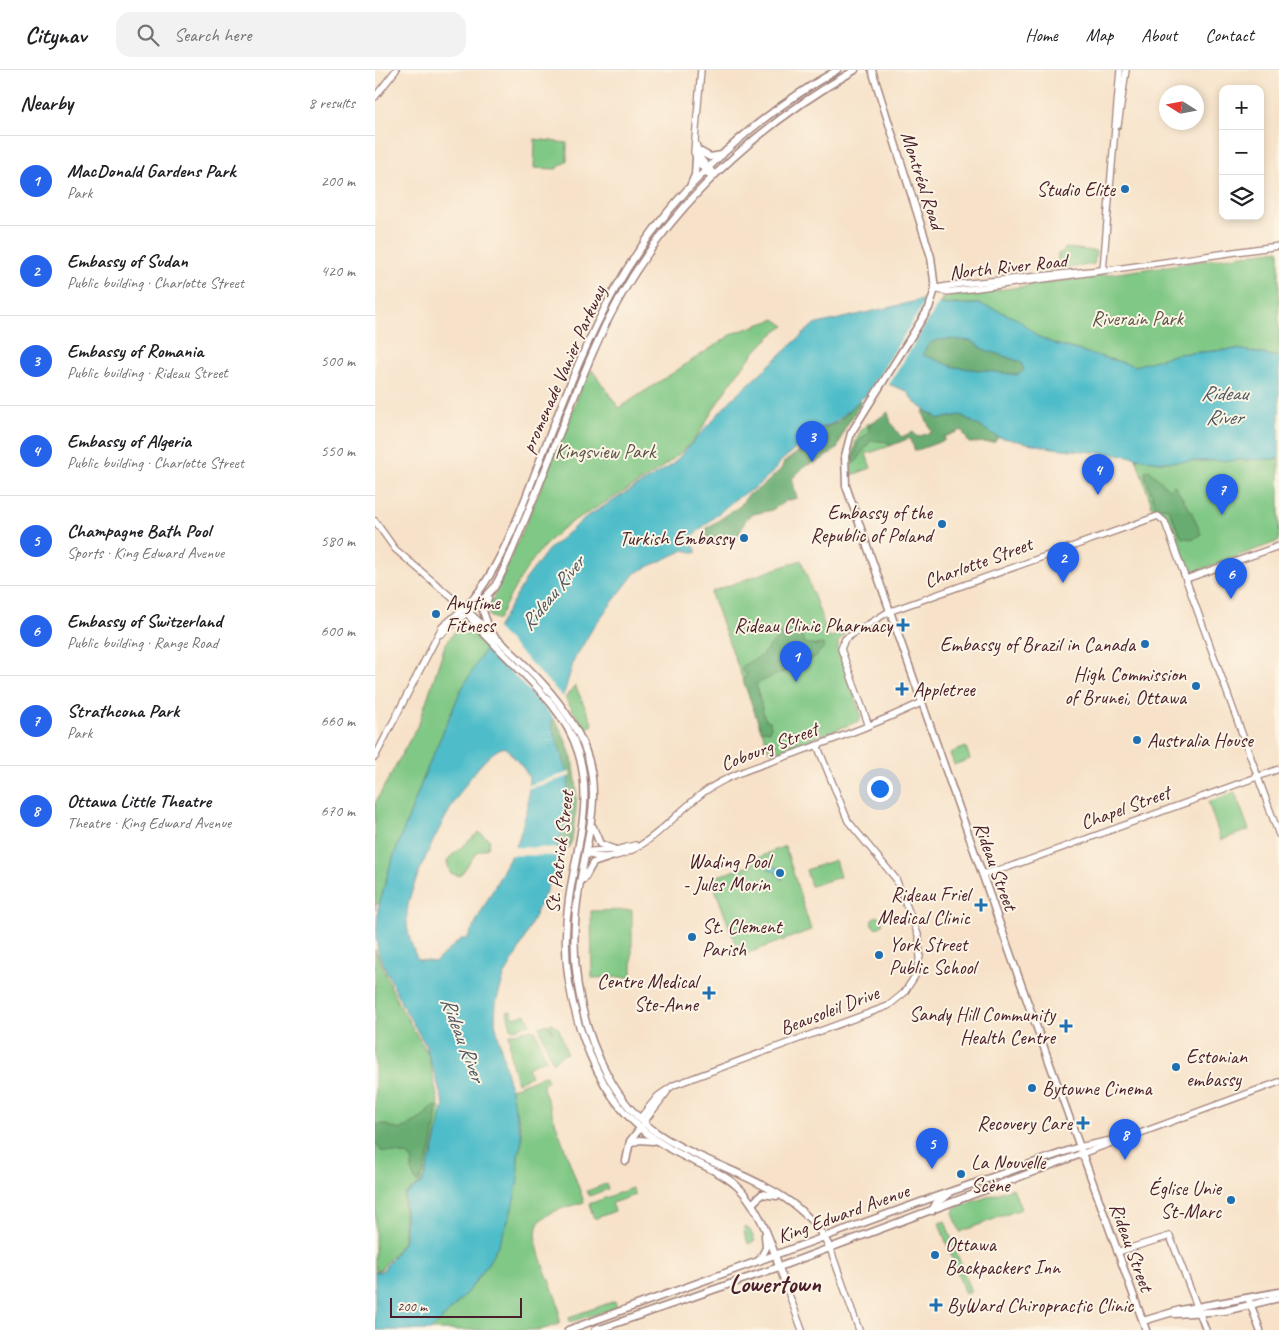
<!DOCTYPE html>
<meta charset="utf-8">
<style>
:root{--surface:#fff;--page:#f2f2f2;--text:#202124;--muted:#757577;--line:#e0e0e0;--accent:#2563eb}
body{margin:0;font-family:Caveat,sans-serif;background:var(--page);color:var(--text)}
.controls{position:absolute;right:15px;top:15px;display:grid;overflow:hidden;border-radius:10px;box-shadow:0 2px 8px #0003}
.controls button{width:45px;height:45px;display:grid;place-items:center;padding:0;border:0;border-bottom:1px solid var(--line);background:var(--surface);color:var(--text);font:25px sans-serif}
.compass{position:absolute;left:784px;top:15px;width:45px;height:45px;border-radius:50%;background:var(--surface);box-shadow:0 2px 8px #0003;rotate:281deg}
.scale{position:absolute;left:15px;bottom:12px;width:132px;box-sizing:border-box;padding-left:5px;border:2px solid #4a1f2b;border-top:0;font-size:14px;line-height:18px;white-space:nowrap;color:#4a1f2b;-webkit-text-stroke:4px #fcf5e5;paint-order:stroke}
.you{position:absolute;left:504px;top:718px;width:18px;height:18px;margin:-12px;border:4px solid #fff;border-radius:50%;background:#1a73e8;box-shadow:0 0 0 8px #1a73e833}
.badge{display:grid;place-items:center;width:32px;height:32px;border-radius:50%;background:var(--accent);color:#fff;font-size:16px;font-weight:700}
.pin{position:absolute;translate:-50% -41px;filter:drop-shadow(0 1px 2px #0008)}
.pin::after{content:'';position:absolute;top:26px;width:18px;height:15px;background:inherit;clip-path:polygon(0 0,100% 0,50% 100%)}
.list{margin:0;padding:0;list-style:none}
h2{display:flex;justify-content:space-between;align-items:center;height:65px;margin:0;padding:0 20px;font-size:21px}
h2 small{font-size:16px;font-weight:400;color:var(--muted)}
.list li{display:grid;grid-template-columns:32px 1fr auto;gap:15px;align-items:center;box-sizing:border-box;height:90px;padding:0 20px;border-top:1px solid var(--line)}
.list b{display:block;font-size:19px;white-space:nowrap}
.list p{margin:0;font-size:16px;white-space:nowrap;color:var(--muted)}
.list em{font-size:16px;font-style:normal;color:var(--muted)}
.icon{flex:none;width:28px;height:28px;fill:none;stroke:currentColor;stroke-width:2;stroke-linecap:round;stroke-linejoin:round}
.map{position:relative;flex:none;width:904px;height:1260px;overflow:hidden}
header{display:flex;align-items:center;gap:30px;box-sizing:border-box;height:70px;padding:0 25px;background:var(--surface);border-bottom:1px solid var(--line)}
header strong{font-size:24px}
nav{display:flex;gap:28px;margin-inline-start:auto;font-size:18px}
.search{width:350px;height:45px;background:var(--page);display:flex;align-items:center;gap:12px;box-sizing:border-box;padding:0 18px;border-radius:15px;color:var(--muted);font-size:19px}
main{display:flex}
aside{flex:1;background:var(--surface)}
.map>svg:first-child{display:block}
.green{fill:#80c885;stroke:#657458}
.forest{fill:#68ac72;stroke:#59664e}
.water{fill:#50bdc9;stroke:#4d6e7a;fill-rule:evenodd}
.pier{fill:#f7e2c9}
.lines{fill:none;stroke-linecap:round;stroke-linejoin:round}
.secondary-casing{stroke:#a0807a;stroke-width:8}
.primary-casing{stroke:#a0807a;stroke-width:9}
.highway-casing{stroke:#a0807a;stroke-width:10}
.secondary{stroke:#fff;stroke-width:5.5}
.primary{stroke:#fff;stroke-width:6}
.highway{stroke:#fff;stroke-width:8}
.poi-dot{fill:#1f6fb2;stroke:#fcf5e5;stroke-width:2}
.labels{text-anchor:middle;stroke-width:4;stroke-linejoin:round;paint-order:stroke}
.street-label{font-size:20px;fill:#4a1f2b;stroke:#fcf5e5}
.poi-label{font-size:20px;fill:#4a1f2b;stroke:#fcf5e5;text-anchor:end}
.park-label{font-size:20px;fill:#5a5246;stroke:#fcf5e5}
.water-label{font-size:21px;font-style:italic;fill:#4c5662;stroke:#fcf5e5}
.district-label{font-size:25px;font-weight:bold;fill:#4a1f2b;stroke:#fcf5e5}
</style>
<header>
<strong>Citynav</strong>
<div class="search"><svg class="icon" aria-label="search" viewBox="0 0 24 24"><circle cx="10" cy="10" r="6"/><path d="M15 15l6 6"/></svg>Search here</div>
<nav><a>Home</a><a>Map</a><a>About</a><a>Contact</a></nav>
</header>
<main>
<aside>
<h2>Nearby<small>8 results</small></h2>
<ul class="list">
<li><span class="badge">1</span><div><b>MacDonald Gardens Park</b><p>Park</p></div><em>200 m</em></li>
<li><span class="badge">2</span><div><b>Embassy of Sudan</b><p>Public building · Charlotte Street</p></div><em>420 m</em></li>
<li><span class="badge">3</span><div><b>Embassy of Romania</b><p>Public building · Rideau Street</p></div><em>500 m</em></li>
<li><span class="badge">4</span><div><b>Embassy of Algeria</b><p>Public building · Charlotte Street</p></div><em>550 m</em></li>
<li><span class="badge">5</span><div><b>Champagne Bath Pool</b><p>Sports · King Edward Avenue</p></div><em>580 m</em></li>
<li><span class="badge">6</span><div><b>Embassy of Switzerland</b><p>Public building · Range Road</p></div><em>600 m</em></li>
<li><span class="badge">7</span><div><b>Strathcona Park</b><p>Park</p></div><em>660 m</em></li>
<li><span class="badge">8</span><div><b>Ottawa Little Theatre</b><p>Theatre · King Edward Avenue</p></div><em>670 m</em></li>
</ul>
</aside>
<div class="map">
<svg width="904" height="1260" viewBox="0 0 904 1260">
<rect width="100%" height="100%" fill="#fcf5e5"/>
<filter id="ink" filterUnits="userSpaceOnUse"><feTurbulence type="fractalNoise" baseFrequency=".02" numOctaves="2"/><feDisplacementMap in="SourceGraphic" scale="10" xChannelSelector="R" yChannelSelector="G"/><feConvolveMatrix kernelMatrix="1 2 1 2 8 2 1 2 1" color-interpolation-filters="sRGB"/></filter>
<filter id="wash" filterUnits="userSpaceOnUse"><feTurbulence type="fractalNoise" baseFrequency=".0096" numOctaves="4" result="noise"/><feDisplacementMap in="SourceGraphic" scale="20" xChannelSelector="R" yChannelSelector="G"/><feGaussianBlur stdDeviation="1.12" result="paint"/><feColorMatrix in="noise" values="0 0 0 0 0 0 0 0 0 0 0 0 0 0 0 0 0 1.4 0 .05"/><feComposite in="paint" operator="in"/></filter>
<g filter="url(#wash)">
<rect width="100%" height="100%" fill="#f7e2c9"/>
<g class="green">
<path d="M160 69 192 73V91L181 99 159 98Z"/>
<path d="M690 178 721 181 719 194 693 198 682 195 683 184 689 181Z"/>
<path d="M904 180V287L862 279 803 284 760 296 680 274 662 266 644 250 622 240 604 234H565L567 228Z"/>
<path d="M400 249 410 256C386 269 360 306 345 329 335 343 329 358 318 371 290 400 255 418 221 438 211 444 198 450 188 458 158 483 140 515 123 550L114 546 116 533C149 459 181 384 210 308L217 300 244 338 359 263Z"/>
<path d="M504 349 515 376 491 384 496 398 477 405C475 391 479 366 490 356 493 353 500 351 504 349Z"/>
<path d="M761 388 784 392 904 389V471L814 504 794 449 778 439Z"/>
<path d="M426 490 454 568 468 562 469 566 463 572V579L486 645 484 651 399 683 394 680 336 524 338 521Z"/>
<path d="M86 553 113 578 86 620 50 704 15 796 5 833 1 834 0 840V733L44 653 70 575Z"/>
<path d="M200 615 218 655 210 659 190 628Z"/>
<path d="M591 677 595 689 579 695 575 683Z"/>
<path d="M860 722 874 760 846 770 833 732Z"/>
<path d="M104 762 115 770 113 778 102 782 85 806 75 803 72 792 75 787Z"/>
<path d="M410 776 436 860 365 886 336 808 377 795 380 789Z"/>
<path d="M460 790 465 807 436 816 431 800Z"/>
<path d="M257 840V907L217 908 216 841Z"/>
<circle cx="502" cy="852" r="5.5"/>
<path d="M0 879 22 931 53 984 66 1045 55 1091 47 1112 29 1125V1171L6 1199 0 1202Z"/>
<path d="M136 941 139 948 151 944 155 954 140 959 136 958 132 942Z"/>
<path d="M178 953 184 959 192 983 182 988 178 993 164 957 173 954 178 963 175 954Z"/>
<path d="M156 959 161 962 171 990 155 995 156 997 152 998 156 1006 142 1013 136 990 134 964Z"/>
<path d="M170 1005 173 1011 169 1013 168 1018 209 1132C197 1136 176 1140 166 1150 150 1167 178 1214 183 1235 184 1241 184 1248 184 1254L165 1260H56C112 1207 139 1164 143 1086 143 1081 147 1077 147 1071 147 1054 138 1036 135 1019Z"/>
<path d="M231 1114 233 1119 214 1126 212 1121Z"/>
<path d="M257 1118 260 1125 237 1133 240 1141 219 1149 214 1134Z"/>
<path d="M638 1118 646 1139 585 1162 578 1143 580 1138Z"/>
<path d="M570 1151 596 1222 590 1224 564 1153Z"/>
<path d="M370 1157 375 1160 380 1171 373 1174 369 1162Z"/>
<path d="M240 1231 242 1236 241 1238 195 1252 194 1247Z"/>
</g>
<g class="forest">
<path d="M575 269 597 271 608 279 646 292 649 300 643 305 579 297 547 285C552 270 560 270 575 269Z"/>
<path d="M485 330 486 334 470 358 462 379 446 390 430 396 417 409 422 428 411 431 397 440 379 444 371 449 362 469H355L350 473 340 476 333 472 331 463 332 458 365 436 373 425 388 416 406 399 409 392 422 383 435 367 446 359 462 353Z"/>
<path d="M549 340 564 349 586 345 623 367 620 372 594 373 587 360 569 367 570 370 540 381 535 368 515 376 513 372 496 370 481 392 477 394 483 372 494 362 493 356 513 342 516 353 526 367 538 362 542 367 557 362 548 343Z"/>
<path d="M774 400 794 419 799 415 817 443 826 464 819 469 807 468 793 438 781 437 770 406V401Z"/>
<path d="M411 558 425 562 430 573 441 575 448 574 449 577 440 587 428 593 381 614 389 646 391 650 395 651 396 657 394 661 386 660 368 610 372 604 367 601V596L386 586Z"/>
<path d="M178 648C200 679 206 718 199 755 198 763 198 772 193 778H184L183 773 189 752 175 654Z"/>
<path d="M62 1036C60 1063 56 1087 44 1112H41L36 1100 38 1092 33 1085 6 1081 0 1072V1055L8 1054 25 1060 48 1047 56 1037Z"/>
</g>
<g class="water">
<path d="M546 230 572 235 604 234 622 240 644 250 662 266 680 274 760 296 803 284 862 279 904 287V389L784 392 748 385 678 378 623 367 586 345 564 349 539 332 532 321 513 314 487 328 461 352 444 359 406 391 400 400 381 417 359 430 313 470 321 479V483L309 480 260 503 219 556 199 590 190 620 176 654 194 707 189 757 183 773V795L144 880 129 906 121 933 120 952 147 1070C146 1076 144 1080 143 1085 142 1095 144 1105 142 1115 131 1178 101 1217 56 1260H0V1202L7 1201 30 1170V1125L47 1113 58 1082 69 1035 50 974 27 935 4 885 1 869 3 839 15 796 50 704 86 620 151 509 173 480 211 447 297 395 355 331 438 255ZM575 269 597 271 608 279 646 292 649 300 643 305 579 297 548 285C552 270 561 270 575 269ZM130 677 149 699 154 708 153 736 143 772 92 869H86L60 892 43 890C35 874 29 854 33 835 40 801 96 684 130 677Z"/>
<path d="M398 796 407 799 409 804 407 810 402 803 393 799Z"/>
</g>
<g class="pier">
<path d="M551 230 565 231 512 318 488 331Z"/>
<path d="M121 557 189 628 180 649 111 575Z"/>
<path d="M195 702 196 706 152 719 151 716Z"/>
<path d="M137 777 187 778 186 786 133 785Z"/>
</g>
</g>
<g filter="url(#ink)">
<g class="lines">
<g class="secondary-casing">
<g id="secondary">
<path d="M326 0 319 82 323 92 336 107"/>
<path d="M0 27 21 0"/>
<path d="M743 55 751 0"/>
<path d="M320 71 326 89 339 104"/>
<path d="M728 200 745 0"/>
<path d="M562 218 585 214 726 200"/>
<path d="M560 219 571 222C683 208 793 191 904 176"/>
<path d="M0 451 20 479 89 538 67 557 0 687"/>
<path d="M811 509 904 476"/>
<path d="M66 564 93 542"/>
<path d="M494 656 466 579 470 569 513 542 783 446 790 452 904 765"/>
<path d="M211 784C261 801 296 744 332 720 360 701 395 693 426 681 467 667 507 651 546 633"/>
<path d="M211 784 217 781 241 780 260 775"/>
<path d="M607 804 634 797 904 699"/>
<path d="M265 1048 283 1026 299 1015 513 936 529 923 540 906 545 886 544 867 521 809 473 751 442 675"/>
<path d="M269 1052 292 1022"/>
<path d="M704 1077 760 1065 904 1012"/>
<path d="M706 1084 756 1066"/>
<path d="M455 1178 484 1260"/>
<path d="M742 1182 795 1166 831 1260"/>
<path d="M404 1197 427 1260"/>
</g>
</g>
<g class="primary-casing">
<g id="primary">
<path d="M497 0 556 187 560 219 554 238 476 363 470 386 471 416 641 900 771 1260"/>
<path d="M324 81 335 87 347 85"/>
<path d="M316 114 320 105 321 88"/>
<path d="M93 542C103 534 113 526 120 516 133 494 141 470 151 447 174 392 194 337 218 282 270 159 365 66 480 0"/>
<path d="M94 545C101 557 113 567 122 577 152 608 190 639 203 682 219 731 201 779 194 829 185 888 196 947 222 1000 242 1042 271 1068 312 1088 330 1096 349 1104 363 1117 383 1136 396 1171 404 1197"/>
<path d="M113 556 108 541 113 528"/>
<path d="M218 757 225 774 241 780"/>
<path d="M209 809 218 793 239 786"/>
<path d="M255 1074 264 1070 278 1071"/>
<path d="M251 1091 255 1071 266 1057"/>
<path d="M377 1134 387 1124 402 1126"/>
<path d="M557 1141 561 1133 573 1125"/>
<path d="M455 1178C422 1111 339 1102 282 1063 261 1048 244 1027 232 1004 202 948 193 882 204 819 211 772 228 725 210 679 189 623 131 578 89 538 124 508 153 421 170 377 191 324 211 271 239 221 290 129 371 52 462 0"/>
<path d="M384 1191 391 1178 390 1165"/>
<path d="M874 1230 885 1260"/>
<path d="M800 1244 850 1241 904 1228"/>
<path d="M768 1251 805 1240 904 1222"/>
<path d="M193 1260 554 1129 704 1077"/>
<path d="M222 1260 404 1197 706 1084"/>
</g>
</g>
<g class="highway-casing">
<path id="highway" d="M221 1260 223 1259"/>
</g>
<use href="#secondary" class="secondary"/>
<use href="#primary" class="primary"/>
<use href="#highway" class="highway"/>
</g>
</g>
<g class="poi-dot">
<circle cx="750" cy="119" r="5"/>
<circle cx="567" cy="454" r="5"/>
<circle cx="369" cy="468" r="5"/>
<circle cx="61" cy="544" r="5"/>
<path d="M525.5 547.5h5v5h5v5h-5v5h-5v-5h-5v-5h5z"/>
<circle cx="770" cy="574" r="5"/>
<circle cx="821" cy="616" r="5"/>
<path d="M524.5 611.5h5v5h5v5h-5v5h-5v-5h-5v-5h5z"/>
<circle cx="762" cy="670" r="5"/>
<circle cx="405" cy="803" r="5"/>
<path d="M603.5 827.5h5v5h5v5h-5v5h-5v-5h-5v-5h5z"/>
<circle cx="317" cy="867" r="5"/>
<circle cx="504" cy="885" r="5"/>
<path d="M331.5 915.5h5v5h5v5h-5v5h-5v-5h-5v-5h5z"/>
<path d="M688.5 948.5h5v5h5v5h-5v5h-5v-5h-5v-5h5z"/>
<circle cx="801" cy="997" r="5"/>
<circle cx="657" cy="1018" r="5"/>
<path d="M705.5 1045.5h5v5h5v5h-5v5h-5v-5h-5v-5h5z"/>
<circle cx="586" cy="1104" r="5"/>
<circle cx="856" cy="1130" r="5"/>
<circle cx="560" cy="1185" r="5"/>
<path d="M558.5 1227.5h5v5h5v5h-5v5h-5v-5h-5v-5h5z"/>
</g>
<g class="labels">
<g class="street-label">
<text transform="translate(548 110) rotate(72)" y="7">Montréal Road</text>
<text transform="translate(633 196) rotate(-6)" y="7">North River Road</text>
<text transform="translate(188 299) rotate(-66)" y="7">promenade Vanier Parkway</text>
<text transform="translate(603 492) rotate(-20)" y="7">Charlotte Street</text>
<text transform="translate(394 676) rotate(-21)" y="7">Cobourg Street</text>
<text transform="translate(750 737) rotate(-20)" y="7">Chapel Street</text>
<text transform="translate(184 782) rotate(-83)" y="7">St. Patrick Street</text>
<text transform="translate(621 796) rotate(70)" y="7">Rideau Street</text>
<text transform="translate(454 940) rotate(-21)" y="7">Beausoleil Drive</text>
<text transform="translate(468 1143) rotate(-20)" y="7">King Edward Avenue</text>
<text transform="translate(757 1177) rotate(70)" y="7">Rideau Street</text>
</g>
<g class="poi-label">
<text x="740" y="126">Studio Elite</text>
<text x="557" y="449">Embassy of the<tspan x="557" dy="23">Republic of Poland</tspan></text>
<text x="359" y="475">Turkish Embassy</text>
<text x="71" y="539" text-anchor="start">Anytime<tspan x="71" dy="23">Fitness</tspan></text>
<text x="517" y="562">Rideau Clinic Pharmacy</text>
<text x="760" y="581">Embassy of Brazil in Canada</text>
<text x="811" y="611">High Commission<tspan x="811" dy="23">of Brunei, Ottawa</tspan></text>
<text x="538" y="626" text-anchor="start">Appletree</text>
<text x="772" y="677" text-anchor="start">Australia House</text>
<text x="395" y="798">Wading Pool<tspan x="395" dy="23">- Jules Morin</tspan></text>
<text x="595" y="831">Rideau Friel<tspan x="595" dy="23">Medical Clinic</tspan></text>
<text x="327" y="863" text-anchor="start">St. Clement<tspan x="327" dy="23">Parish</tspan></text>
<text x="514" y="881" text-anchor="start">York Street<tspan x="514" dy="23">Public School</tspan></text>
<text x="323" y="918">Centre Medical<tspan x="323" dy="23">Ste-Anne</tspan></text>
<text x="680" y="951">Sandy Hill Community<tspan x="680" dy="23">Health Centre</tspan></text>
<text x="811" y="993" text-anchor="start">Estonian<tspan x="811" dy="23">embassy</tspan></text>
<text x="667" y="1025" text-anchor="start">Bytowne Cinema</text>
<text x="697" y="1060">Recovery Care</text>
<text x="596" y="1099" text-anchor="start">La Nouvelle<tspan x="596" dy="23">Scène</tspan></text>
<text x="846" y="1125">Église Unie<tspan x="846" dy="23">St-Marc</tspan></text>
<text x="570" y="1181" text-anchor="start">Ottawa<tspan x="570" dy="23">Backpackers Inn</tspan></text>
<text x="572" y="1242" text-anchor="start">ByWard Chiropractic Clinic</text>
</g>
<g class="park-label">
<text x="762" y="255">Riverain Park</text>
<text x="230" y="388">Kingsview Park</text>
</g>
<g class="water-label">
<text x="849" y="330">Rideau<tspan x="849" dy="24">River</tspan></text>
<text transform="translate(177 523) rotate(-51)" y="7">Rideau River</text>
<text transform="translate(88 969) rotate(69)" y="7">Rideau River</text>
</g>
<g class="district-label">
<text x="400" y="1222">Lowertown</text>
</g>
</g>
</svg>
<div class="controls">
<button>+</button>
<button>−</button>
<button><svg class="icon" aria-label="layers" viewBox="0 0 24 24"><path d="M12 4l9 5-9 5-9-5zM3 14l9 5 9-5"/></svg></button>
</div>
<svg class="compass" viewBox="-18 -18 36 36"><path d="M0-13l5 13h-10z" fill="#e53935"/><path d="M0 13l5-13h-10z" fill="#757577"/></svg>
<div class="scale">200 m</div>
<div class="you"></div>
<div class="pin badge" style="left:421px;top:612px">1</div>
<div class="pin badge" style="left:688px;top:513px">2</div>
<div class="pin badge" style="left:437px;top:392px">3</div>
<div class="pin badge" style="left:723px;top:425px">4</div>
<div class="pin badge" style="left:557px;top:1099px">5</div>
<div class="pin badge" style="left:856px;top:529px">6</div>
<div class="pin badge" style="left:847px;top:445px">7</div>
<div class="pin badge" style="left:750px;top:1090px">8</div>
</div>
</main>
